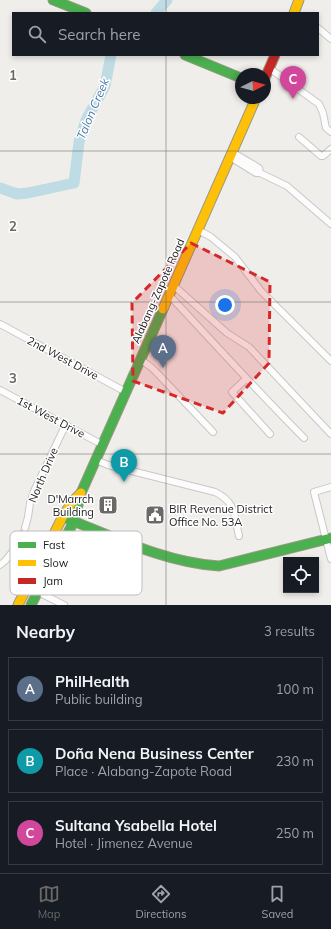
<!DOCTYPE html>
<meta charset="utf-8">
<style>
:root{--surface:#171b24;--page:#20242c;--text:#f1f3f6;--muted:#9ea1a6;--line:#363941;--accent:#6a6968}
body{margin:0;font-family:Mulish,sans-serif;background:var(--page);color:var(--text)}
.controls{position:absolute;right:12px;bottom:12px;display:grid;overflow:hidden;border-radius:0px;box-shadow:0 2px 6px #0003}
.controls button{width:36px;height:36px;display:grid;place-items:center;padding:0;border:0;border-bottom:1px solid var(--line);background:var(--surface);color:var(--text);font:20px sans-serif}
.compass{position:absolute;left:235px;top:68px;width:36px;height:36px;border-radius:50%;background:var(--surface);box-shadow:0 2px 6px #0003;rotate:85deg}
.you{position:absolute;left:225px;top:305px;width:14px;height:14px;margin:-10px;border:3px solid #fff;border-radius:50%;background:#1a73e8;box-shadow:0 0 0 6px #1a73e833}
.badge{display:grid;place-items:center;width:26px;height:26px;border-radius:50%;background:var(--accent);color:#fff;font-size:13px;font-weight:700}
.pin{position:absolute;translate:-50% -33px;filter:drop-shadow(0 1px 2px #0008)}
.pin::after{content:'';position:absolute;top:21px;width:14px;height:12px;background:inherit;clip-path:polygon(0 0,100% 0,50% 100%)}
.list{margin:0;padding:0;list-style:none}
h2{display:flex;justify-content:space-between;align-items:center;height:52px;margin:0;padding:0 16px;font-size:17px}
h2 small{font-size:13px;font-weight:400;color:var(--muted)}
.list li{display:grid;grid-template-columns:26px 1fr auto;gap:12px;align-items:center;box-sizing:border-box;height:64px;margin:0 8px 8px;padding:0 8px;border:1px solid var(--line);border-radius:0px}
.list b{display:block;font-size:15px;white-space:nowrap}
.list p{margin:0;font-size:13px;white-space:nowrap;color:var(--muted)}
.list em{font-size:13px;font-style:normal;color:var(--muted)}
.icon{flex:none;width:22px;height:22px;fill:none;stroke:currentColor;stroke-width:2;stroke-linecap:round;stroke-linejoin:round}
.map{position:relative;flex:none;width:331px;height:605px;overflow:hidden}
.search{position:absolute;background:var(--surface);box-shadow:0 2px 6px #0003;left:12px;right:12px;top:12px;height:44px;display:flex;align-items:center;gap:10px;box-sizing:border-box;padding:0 14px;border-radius:0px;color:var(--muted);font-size:15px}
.sheet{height:268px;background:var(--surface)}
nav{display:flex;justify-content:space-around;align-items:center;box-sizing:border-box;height:56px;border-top:1px solid var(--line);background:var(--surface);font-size:11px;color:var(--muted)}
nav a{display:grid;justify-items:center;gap:2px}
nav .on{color:var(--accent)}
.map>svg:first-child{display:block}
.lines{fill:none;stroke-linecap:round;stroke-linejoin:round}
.river{stroke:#bfdbe3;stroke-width:11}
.street-tunnel{stroke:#c7c5c3;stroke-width:6;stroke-dasharray:6 3;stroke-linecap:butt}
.street-casing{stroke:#c9c8c7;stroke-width:8}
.fast-casing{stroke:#999a82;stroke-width:11}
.slow-casing{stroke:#999a82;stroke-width:11}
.jam-casing{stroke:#999a82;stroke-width:11}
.street{stroke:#fdfcfc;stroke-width:6}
.fast{stroke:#4caf50;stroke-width:9}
.slow{stroke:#ffc107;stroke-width:9}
.jam{stroke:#c62828;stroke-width:9}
.marked{fill:#d62828;fill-opacity:0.2;stroke:#d62828;stroke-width:3;stroke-dasharray:8 5;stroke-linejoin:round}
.grid{fill:none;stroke:#6a6968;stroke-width:1;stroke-opacity:0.55}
.labels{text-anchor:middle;stroke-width:3;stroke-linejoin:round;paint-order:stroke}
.street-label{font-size:11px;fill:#222;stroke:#fff}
.poi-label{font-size:11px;fill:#222;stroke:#fff;text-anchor:end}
.water-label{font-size:12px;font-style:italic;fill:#4a7aab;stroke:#fff}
.key{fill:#fff;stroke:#bdbdbd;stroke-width:1}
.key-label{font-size:11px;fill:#222}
.grid-label{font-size:13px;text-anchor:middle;font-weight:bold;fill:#6a6968;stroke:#fff;stroke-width:3;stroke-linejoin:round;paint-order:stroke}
</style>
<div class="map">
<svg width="331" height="605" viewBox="0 0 331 605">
<rect width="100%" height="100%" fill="#f0eeeb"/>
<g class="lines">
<g class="river">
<path d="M156 13 167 0"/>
<path d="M0 188 17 194 28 193 74 183 79 142 86 120 105 86 111 55"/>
</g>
<path class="street-tunnel" d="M13 551 25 528"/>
<g class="street-casing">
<g id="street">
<path d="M318 28 331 39"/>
<path d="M269 68 319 104 323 113 326 128 331 132"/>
<path d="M299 137 321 156H323L331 149"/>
<path d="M232 152 259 168 260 173"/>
<path d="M230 157 256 173H260L287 186 331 224"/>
<path d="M198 230 211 237 235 257 261 291 331 361"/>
<path d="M173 285 227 333 249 347 331 434"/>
<path d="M169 295C214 343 258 392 304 438"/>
<path d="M0 324 126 392"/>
<path d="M141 360 151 367 159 375 213 432"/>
<path d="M246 379 232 392 270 434"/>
<path d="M0 390 103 445"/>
<path d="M96 460 108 465 215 492C236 502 234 515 239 536"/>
<path d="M331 487 314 492 331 559"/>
<path d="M25 528 28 517 30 503 34 491 66 424"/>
<path d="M0 565 5 561 13 551"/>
<path d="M38 592 64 605"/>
</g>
</g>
<g class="fast-casing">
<g id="fast">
<path d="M53 0 86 13"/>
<path d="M185 55 241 78"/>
<path d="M68 519C116 538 167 563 219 566L331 538"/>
<path d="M31 605 74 521 81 493 163 309"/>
</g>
</g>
<g class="slow-casing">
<g id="slow">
<path d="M294 13 299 0"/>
<path d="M163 309 256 98"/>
<path d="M18 605 63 516 72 502 81 493"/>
</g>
</g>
<g class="jam-casing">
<path id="jam" d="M265 78 275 55"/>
</g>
<use href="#street" class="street"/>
<use href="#fast" class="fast"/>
<use href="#slow" class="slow"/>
<use href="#jam" class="jam"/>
</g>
<path class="marked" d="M191 243 270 282 269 363 223 413 133 381 132 303Z"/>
<path class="grid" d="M166 0V13M166 55V605M0 151H331M0 302H331M0 454H331"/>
<defs>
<g id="building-square" transform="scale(1)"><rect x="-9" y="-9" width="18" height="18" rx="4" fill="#6a6968" stroke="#fff"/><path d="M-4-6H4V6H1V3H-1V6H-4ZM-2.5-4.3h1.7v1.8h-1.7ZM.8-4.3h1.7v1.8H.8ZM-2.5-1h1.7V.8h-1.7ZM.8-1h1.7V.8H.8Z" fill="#fff"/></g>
<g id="civic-square" transform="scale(1)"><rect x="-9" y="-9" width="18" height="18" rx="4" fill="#6a6968" stroke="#fff"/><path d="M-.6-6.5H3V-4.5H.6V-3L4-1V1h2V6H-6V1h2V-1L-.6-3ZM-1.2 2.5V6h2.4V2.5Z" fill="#fff"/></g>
</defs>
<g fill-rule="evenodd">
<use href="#building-square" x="108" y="505"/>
<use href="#civic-square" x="155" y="515"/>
</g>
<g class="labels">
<g class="street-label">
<text transform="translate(158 291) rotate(-66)" y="4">Alabang-Zapote Road</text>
<text transform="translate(63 358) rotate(28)" y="4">2nd West Drive</text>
<text transform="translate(51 417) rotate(28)" y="4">1st West Drive</text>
<text transform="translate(43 475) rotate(-67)" y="4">North Drive</text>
</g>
<g class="poi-label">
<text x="94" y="503">D'Marrch<tspan x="94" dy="13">Building</tspan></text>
<text x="169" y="513" text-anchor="start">BIR Revenue District<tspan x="169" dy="13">Office No. 53A</tspan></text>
</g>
<g class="water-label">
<text transform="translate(93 109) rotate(-67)" y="4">Talon Creek</text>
</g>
</g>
<rect x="10" y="531" width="132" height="64" rx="6" class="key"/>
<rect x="18" y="542" width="18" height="6" fill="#4caf50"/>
<rect x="18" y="560" width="18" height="6" fill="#ffc107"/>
<rect x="18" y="578" width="18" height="6" fill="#c62828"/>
<g class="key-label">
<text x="43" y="549">Fast</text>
<text x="43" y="567">Slow</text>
<text x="43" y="585">Jam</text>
</g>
<g class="grid-label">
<text x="13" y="80">1</text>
<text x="13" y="231">2</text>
<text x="13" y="383">3</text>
</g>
</svg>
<div class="controls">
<button><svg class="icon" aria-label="locate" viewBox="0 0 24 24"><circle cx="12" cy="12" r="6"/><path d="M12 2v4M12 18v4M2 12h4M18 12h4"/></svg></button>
</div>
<svg class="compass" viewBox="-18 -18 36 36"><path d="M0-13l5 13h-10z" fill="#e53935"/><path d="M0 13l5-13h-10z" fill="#9ea1a6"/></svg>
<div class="you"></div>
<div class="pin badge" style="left:163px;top:368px;background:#5c6f8a">A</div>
<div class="pin badge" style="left:124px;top:482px;background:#0f9aa8">B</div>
<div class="pin badge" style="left:293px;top:99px;background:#d1479c">C</div>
<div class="search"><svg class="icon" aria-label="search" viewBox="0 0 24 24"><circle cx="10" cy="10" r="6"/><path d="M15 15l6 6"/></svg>Search here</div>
</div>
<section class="sheet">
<h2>Nearby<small>3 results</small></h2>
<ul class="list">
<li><span class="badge" style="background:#5c6f8a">A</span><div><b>PhilHealth</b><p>Public building</p></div><em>100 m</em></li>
<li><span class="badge" style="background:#0f9aa8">B</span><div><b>Doña Nena Business Center</b><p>Place · Alabang-Zapote Road</p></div><em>230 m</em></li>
<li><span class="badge" style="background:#d1479c">C</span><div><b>Sultana Ysabella Hotel</b><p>Hotel · Jimenez Avenue</p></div><em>250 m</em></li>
</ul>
</section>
<nav>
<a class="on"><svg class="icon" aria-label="map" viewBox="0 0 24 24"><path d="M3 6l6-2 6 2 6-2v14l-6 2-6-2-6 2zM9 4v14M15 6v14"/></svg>Map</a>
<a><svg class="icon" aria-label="directions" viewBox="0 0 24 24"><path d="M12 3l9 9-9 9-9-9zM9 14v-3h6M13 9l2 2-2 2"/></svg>Directions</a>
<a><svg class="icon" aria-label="saved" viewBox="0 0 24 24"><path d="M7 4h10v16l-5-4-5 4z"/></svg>Saved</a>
</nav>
